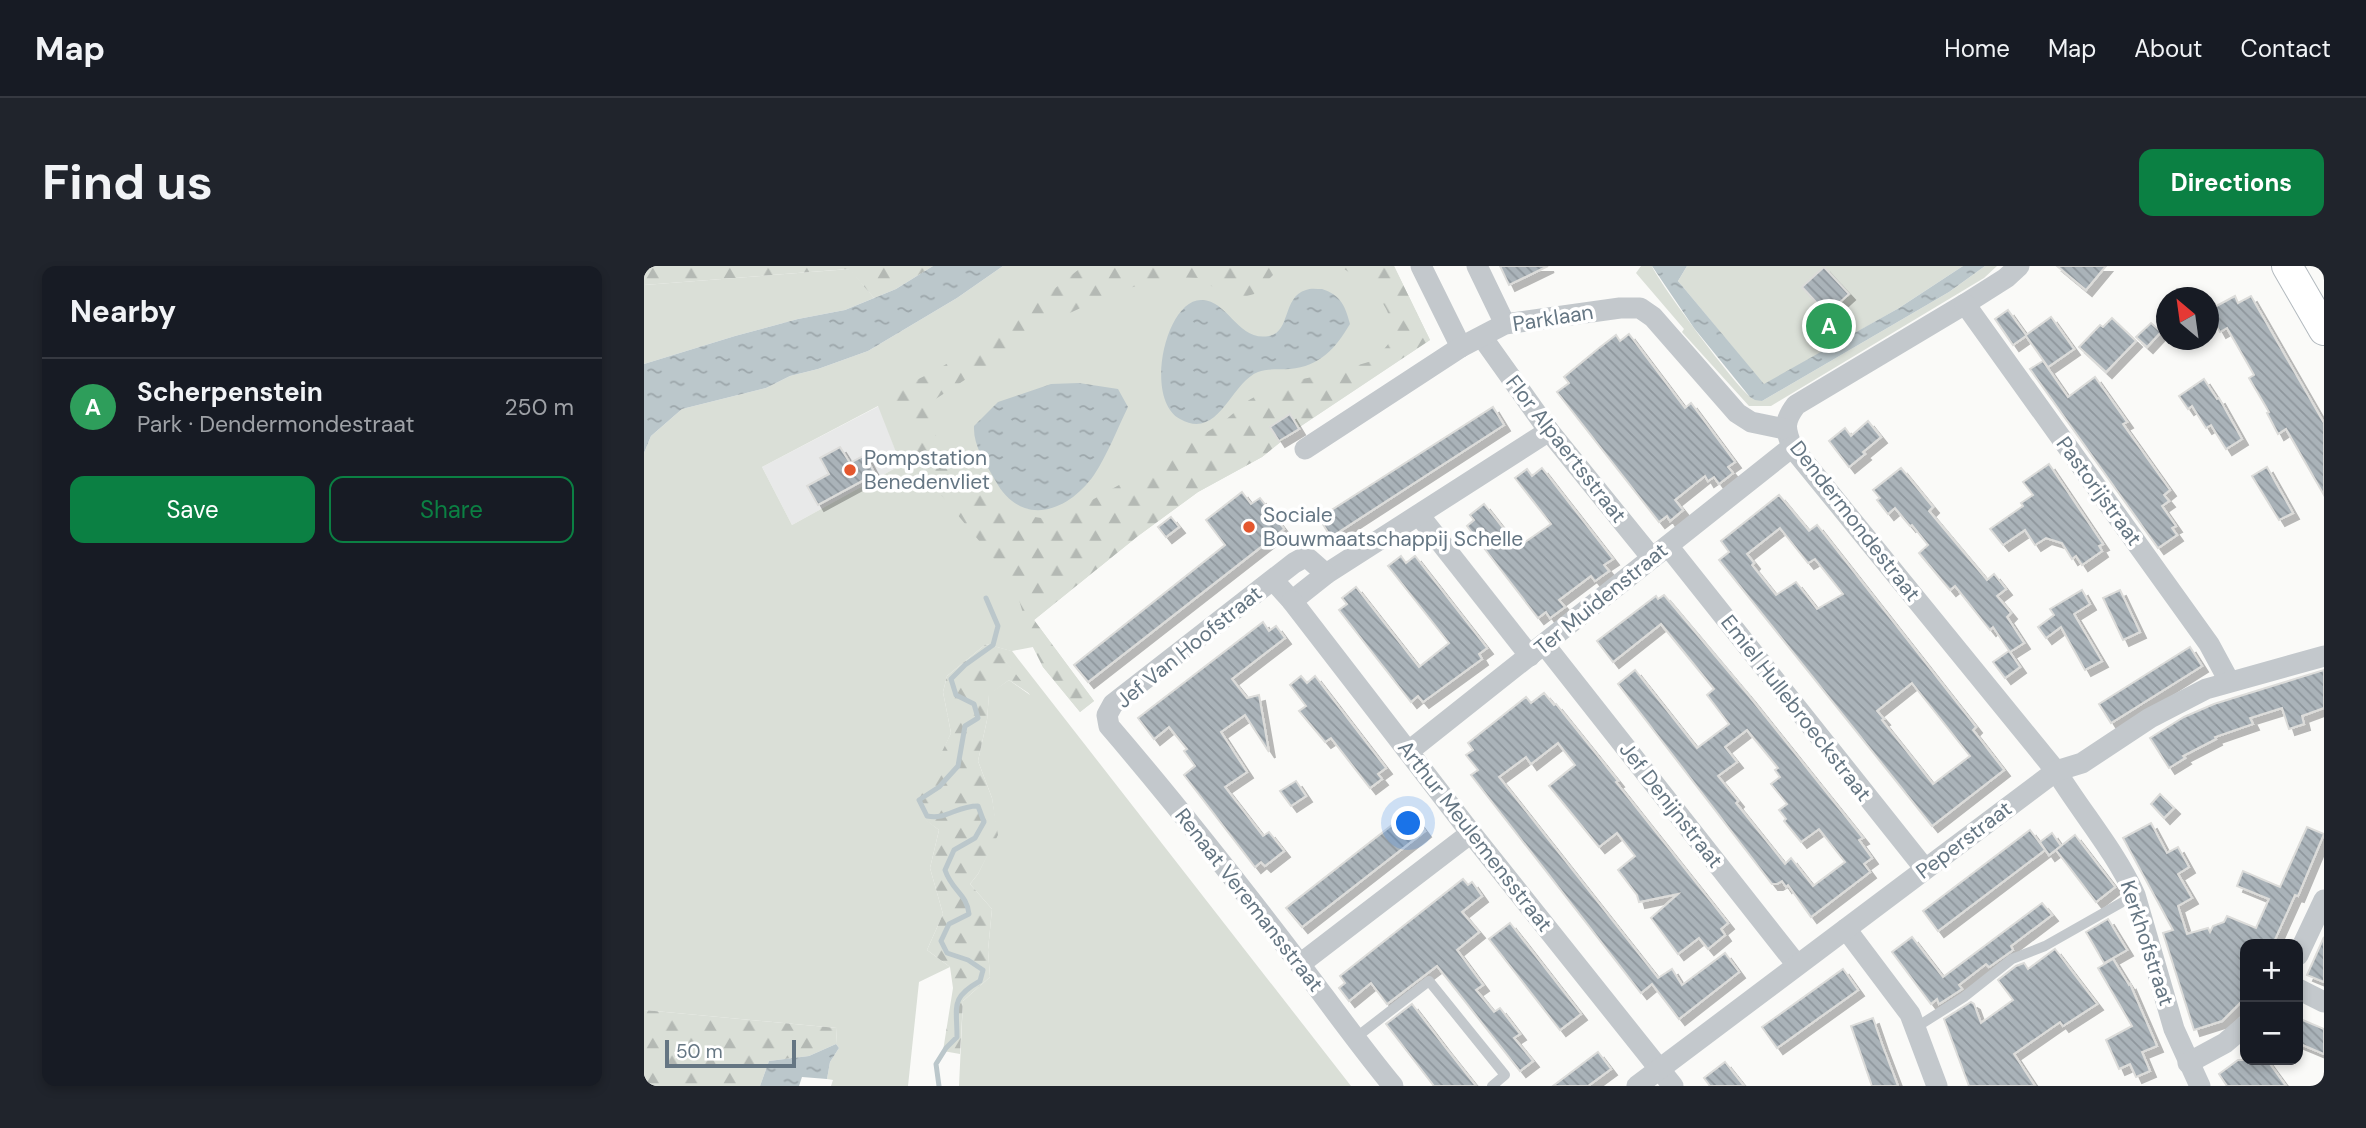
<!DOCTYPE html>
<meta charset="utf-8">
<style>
:root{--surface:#171b24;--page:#20242c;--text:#f1f3f6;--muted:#9ea1a6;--line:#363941;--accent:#0b8043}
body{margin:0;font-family:"DM Sans",sans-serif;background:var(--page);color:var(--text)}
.controls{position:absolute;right:21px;bottom:21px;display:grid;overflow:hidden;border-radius:14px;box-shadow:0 4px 10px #0003}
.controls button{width:63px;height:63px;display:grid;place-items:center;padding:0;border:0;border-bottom:2px solid var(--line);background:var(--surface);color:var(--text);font:35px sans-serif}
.compass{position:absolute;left:1512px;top:21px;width:63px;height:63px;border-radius:50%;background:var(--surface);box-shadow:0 4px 10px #0003;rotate:331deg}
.scale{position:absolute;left:21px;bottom:18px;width:131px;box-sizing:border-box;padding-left:7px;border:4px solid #657683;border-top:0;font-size:19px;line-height:24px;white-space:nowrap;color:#657683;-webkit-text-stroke:5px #fff;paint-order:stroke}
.you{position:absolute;left:765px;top:558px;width:24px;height:24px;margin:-18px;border:5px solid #fff;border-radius:50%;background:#1a73e8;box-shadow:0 0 0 10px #1a73e833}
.badge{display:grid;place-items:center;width:46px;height:46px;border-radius:50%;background:var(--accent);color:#fff;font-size:23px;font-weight:700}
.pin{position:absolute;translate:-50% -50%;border:4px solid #fff;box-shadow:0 2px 7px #0006}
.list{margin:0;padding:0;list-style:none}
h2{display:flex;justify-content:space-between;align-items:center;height:91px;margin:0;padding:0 28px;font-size:30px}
h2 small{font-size:23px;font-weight:400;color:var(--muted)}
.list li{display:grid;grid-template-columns:46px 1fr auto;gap:21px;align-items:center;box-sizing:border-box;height:98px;padding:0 28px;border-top:2px solid var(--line)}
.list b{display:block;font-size:26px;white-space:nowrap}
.list p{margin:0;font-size:23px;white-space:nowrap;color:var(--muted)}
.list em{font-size:23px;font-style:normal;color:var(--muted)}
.actions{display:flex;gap:14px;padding:21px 28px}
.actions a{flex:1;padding:16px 0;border:2px solid var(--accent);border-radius:14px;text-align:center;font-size:24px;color:var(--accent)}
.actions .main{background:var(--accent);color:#fff}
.map{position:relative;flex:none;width:1680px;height:820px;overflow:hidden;border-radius:14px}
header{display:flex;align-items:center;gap:42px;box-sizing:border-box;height:98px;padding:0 35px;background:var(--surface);border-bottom:2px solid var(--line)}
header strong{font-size:33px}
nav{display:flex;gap:38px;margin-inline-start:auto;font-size:24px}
.intro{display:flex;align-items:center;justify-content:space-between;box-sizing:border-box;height:168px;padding:0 42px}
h1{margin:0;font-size:49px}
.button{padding:18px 32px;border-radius:14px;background:var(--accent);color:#fff;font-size:24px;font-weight:700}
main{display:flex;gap:42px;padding:0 42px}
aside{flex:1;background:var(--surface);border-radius:14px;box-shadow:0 4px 10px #0003}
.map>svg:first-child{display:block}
.built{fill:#e8e9e9}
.green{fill:#dadfd7;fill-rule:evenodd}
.forest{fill:url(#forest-firs)}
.water{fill:url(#water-ripples)}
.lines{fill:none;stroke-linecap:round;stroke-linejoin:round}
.stream{stroke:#bbc7cb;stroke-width:5}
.building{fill:url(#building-back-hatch);stroke:#dcdcda;stroke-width:2;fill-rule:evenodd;filter:url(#shadow)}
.secondary-casing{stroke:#b3babf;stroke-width:32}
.service{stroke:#c3c8cc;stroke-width:10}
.minor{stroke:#c3c8cc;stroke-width:21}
.secondary{stroke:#fff;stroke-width:30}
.poi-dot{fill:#e4572e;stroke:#fff;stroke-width:2.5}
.labels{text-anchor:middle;stroke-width:7;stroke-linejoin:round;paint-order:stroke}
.street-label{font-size:21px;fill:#657683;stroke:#fff}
.poi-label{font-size:21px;fill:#657683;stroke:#fff;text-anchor:start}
</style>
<header>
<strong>Map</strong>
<nav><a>Home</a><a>Map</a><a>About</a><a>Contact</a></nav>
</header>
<div class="intro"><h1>Find us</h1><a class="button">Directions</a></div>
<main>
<aside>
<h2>Nearby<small></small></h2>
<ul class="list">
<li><span class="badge" style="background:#2e9e5b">A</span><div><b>Scherpenstein</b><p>Park · Dendermondestraat</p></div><em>250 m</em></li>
</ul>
<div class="actions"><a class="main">Save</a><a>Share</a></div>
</aside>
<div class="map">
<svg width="1680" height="820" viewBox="0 0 1680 820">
<defs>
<pattern id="forest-firs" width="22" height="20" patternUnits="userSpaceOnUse" patternTransform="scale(1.75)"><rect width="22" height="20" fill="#dadfd7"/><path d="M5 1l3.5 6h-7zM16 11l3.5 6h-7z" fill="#b4b9b4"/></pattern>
<pattern id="water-ripples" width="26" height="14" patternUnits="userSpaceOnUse" patternTransform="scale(1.75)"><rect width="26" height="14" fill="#bbc7cb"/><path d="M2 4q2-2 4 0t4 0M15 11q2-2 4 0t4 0" fill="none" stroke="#9ca6aa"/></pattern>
<pattern id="building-back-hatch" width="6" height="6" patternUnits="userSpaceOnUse" patternTransform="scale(1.75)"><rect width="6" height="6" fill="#aab3b9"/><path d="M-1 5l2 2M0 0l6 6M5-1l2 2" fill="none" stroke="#8e969c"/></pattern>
<filter id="shadow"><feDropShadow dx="6" dy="6" stdDeviation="0" flood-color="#0004"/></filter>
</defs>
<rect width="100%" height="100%" fill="#fafaf8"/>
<path class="built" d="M235 140 257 199 148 259 118 201Z"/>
<g class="green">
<path d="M359 0H750L786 74 654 162 618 191 554 226 494 270 390 354 450 435 436 446 399 401 389 381 368 385 707 820H315L319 735 346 711 344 684 348 643 326 618 334 608 353 569 348 532 334 495 343 454 345 428 365 414 386 429 359 392 367 385 342 378 303 410 299 426 307 467 293 498 281 553 295 564 286 602 299 648 283 684 306 701 275 716 264 820H187L189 814 183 813 186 796 195 782 192 778 193 762 0 744V187L7 170 38 143 122 122 146 110 174 103 224 85 313 32ZM234 140 257 199 148 259 118 201Z"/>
<path d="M997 0H1008C1013 14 1094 124 1107 131 1110 133 1114 133 1118 135L1305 26 1341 0H1353L1340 12 1127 140H1105L1038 66 1040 63 992 7Z"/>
<path d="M1043 0H1319L1255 42 1120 119 1034 15Z"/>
<path d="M206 3 230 32 201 44 154 53 91 70 0 98V19Z"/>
</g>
<g class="forest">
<path d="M0 0H289L252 23 230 32 205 3 0 19Z"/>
<path d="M439 0H638L610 28 589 34 555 12 526 11 471 26 415 52 281 140 292 171 318 206 357 246 404 253 439 239 511 199 579 156 605 134 634 118 688 107 731 94 750 71C747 45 737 30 717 15 709 9 702 3 693 0H750L786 74 654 162 618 191 554 226 494 270 390 354 450 435 436 446 399 401 389 381 370 317 293 224 279 200 248 125C320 95 379 48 439 0Z"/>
<path d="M342 378 368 385 360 393 389 430 365 414 345 429 343 454 334 495 348 532 354 569 334 608 326 618 348 643 344 684 346 711 319 735 316 788 299 785 309 722 306 701 283 684 299 648 286 602 295 564 280 553 273 542 276 531 307 467 299 426 303 410Z"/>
<path d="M0 744 193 762 192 778 165 790 125 795 116 820H0Z"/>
</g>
<g class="water">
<path d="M289 0H359L313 32 224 85 174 103 146 110 122 122 38 143 7 170 0 187V98L91 70 154 53 201 44 252 23Z"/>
<path d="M1008 0H1043L1034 15 1120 118 1255 42 1319 0H1341L1305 26 1118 135 1111 134 1106 131 1050 62Z"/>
<path d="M678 23C697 29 701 40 706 58 691 83 676 100 646 103 635 104 623 102 614 106 586 117 575 175 536 153 499 133 522 32 558 34 585 35 594 76 625 70 647 66 638 31 662 24 666 22 673 23 678 23Z"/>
<path d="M435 117 474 123 484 141C473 163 464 188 450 209 423 247 377 262 351 214 341 196 329 180 330 160L354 136 407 118Z"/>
<path d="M192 778 195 782 186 796 183 813 158 811 155 820H116L125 795 165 790Z"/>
</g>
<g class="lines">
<path class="stream" d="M295 820 292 798 302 782 313 771C313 740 306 732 336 715L339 704 324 694 303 687 297 675 305 658 325 648C323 628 308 625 301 604L310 584 331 572 340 556 334 540C312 540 303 554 283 550L275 534 295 521 314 500 321 460 334 452 330 438 312 429 307 413 321 399 349 379 354 360 342 332"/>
</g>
<g class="building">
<path d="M856 0H904L865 19Z"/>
<path d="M1413 0H1462L1442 24Z"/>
<path d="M1180 1 1205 28 1183 48 1158 21Z"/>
<path d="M1591 30 1594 37 1607 30 1680 157V229L1642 163 1634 168 1623 147 1625 146 1605 112 1610 109 1583 62 1576 66 1570 55 1573 53 1567 43Z"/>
<path d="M1364 44 1382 69 1407 51 1430 83 1404 101 1382 70 1369 79 1351 53Z"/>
<path d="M1468 52 1492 75 1462 106 1435 81 1456 59 1459 61Z"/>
<path d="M1507 57 1517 66 1503 81 1492 71Z"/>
<path d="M985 68 1041 142 1047 137 1091 196 1084 201 1089 207 1075 218 1070 211 1064 215 1061 210 1031 234 1039 244 1026 255 1023 250 1015 256 913 126 925 117 920 111 955 82 972 69 976 75Z"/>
<path d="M1399 95 1424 131 1451 111 1483 156 1479 158 1526 224 1520 229 1525 235 1518 240 1532 260 1528 262 1533 269 1514 282 1386 103Z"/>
<path d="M1560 113 1573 133 1575 132 1598 173 1582 183 1567 159 1562 162 1548 140 1544 143 1535 130Z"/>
<path d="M849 141 860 159 687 271 675 252Z"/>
<path d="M646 148 655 163 635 175 626 161Z"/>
<path d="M1224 155 1237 171 1219 186 1221 188 1205 201 1185 175 1201 162 1207 170Z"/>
<path d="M196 181 206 197 221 189 231 208 174 239 163 220 185 208 176 192Z"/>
<path d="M1405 198 1459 278 1455 280 1458 285 1438 299 1432 290 1428 293 1418 277 1402 272 1391 279 1381 264 1359 279 1346 263 1379 240 1377 237 1389 229 1379 216Z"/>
<path d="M1623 201 1649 247 1635 254 1608 210Z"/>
<path d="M898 202 969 293 960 299 965 305 951 315 947 310 915 334 921 341 906 352 902 346 894 352 823 260 830 254 826 249 840 238 874 281 907 258 871 212 883 203 888 210Z"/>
<path d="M1257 202 1289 241 1285 245 1343 314 1350 308 1362 323 1353 330 1367 347 1363 351 1380 377 1366 386 1349 361 1346 364 1311 320 1306 324 1275 287 1284 279 1268 259 1266 260 1251 242 1244 248 1233 234 1236 232 1229 224Z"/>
<path d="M598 226 607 238 616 232 640 263 444 416 430 399 581 279 562 254Z"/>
<path d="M1135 229 1165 265 1173 259 1332 461 1329 464 1360 504 1288 560 1075 294 1085 286 1077 275ZM1136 262 1164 297 1171 293 1199 328 1173 343 1152 316 1132 329 1108 299 1110 297 1103 288ZM1268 417 1326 490 1289 518 1238 454 1240 453 1233 445Z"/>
<path d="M527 251 535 261 522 271 514 261Z"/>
<path d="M757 290 762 297 771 290 843 382 835 388 838 393 779 436 774 430 767 436 695 344 703 338 698 332 712 321 775 401 805 377 744 300Z"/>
<path d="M1438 324 1446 338 1430 348 1458 395 1441 404 1417 361 1402 372 1394 361 1410 349 1406 343Z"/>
<path d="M1476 324 1496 366 1479 374 1459 332Z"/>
<path d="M1020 329 1105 430 1219 572 1215 574 1228 592 1220 598 1226 606 1167 651 1144 619 1142 621 1138 615 1133 618H1128L974 418 991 404 1053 482 1085 458 1063 429 1070 423 1017 358 969 396 953 375 1012 330 1014 333ZM1103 464 1134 502 1131 504 1136 511 1127 518 1143 538 1135 544 1142 553 1140 555 1157 576 1175 563 1201 596 1169 620 1147 592 1141 598 1092 537 1094 535 1074 510 1093 496 1081 481Z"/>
<path d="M619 356 625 365 632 360 641 372 588 413 603 432 615 429 625 486 601 449 577 466 603 506 581 521 619 570 625 566 640 585 621 600 617 596 611 601 540 509 551 500 540 485 543 483 525 461 510 473 494 452Z"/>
<path d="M1546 381 1558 400 1467 457 1455 438Z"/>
<path d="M1365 385 1376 401 1361 412 1349 396Z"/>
<path d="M1680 404V442L1658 450 1660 458 1645 463 1638 442 1606 452 1609 458 1571 471 1572 473 1539 490 1541 492 1525 502 1506 472 1540 451 1570 438Z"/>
<path d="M657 410 663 417 671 410 742 502 734 508 738 513 726 522 687 472 681 476 655 445 662 440 646 419Z"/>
<path d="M900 427 910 439 912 438 974 515 972 516 1084 657 1077 663 1081 669 1064 683 1055 672 1034 688 1007 652 1034 628 995 636 993 629 974 604 991 590 973 567 955 581 905 520 931 499 914 477 887 498 882 491 855 511 1014 712 1028 703 1038 719 1081 687 1095 706 1035 753 1008 718 997 727 827 509 834 504 822 489 829 484 824 477 882 431 887 437Z"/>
<path d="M652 515 662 530 647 540 636 525Z"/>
<path d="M1516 528 1530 542 1520 552 1507 538Z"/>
<path d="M766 545 781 565 658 661 642 642Z"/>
<path d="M1507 557 1523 587 1534 581 1545 601 1534 608 1548 632 1534 640 1543 668 1564 662 1566 666 1569 660 1580 656 1583 650 1612 662 1625 633 1593 620 1599 605 1636 621 1663 561 1680 568 1654 630 1651 629 1629 678H1601V732L1578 755 1550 764 1519 667 1529 664 1479 572Z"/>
<path d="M1386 564 1401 584 1294 665 1279 645Z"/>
<path d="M1408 567 1417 580 1405 589 1396 576Z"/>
<path d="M1431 569 1471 621 1452 636 1412 584Z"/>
<path d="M819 613 824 619 828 616 838 630 818 646 835 666 813 684 839 719 832 724 850 746 856 742 876 768 870 772 889 795 876 805 793 700 743 738 727 717 705 735 695 722 701 717 696 710Z"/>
<path d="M1398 637 1408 649 1367 680 1369 684 1345 701 1342 698 1315 719 1318 723 1295 738 1293 733 1287 738 1248 686 1268 671 1299 711Z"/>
<path d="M1464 653 1483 684 1460 697 1442 666Z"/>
<path d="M866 657 937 748 916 764 845 673Z"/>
<path d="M1680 671V716L1663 709Z"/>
<path d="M1411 683 1453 738 1419 760 1416 756 1370 788 1391 820H1325L1300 753 1327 736 1330 738 1337 757 1369 734 1354 714 1372 700 1380 697 1384 703Z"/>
<path d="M1469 693 1485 719 1486 718 1513 780 1498 786 1506 805 1492 811 1486 798 1475 803 1462 774 1488 760 1454 702Z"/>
<path d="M1199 703 1214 724 1133 782 1118 761Z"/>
<path d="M768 738 801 781 832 820H790L742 758Z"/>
<path d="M1229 752 1238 778 1254 820H1228L1207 760Z"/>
<path d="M1654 752 1680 763V788L1654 777Z"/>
<path d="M954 786 967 803 944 820H909Z"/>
<path d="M1594 794H1623L1642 820H1583L1575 808Z"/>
<path d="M1081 796 1100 820H1066L1060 812Z"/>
</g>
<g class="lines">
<g class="secondary-casing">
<path id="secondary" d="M1643 0 1680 64"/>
</g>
<g class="service">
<path d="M1271 762 1320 731 1368 693 1401 680 1491 629"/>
<path d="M710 773 785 715 861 809 848 820"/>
</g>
<g class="minor">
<path d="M777 0 817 81"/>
<path d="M833 0 861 58"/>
<path d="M1375 0 1362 12 1321 38 1152 139C1139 156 1141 163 1148 181L1412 505C1438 547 1471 585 1491 629L1530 763 1556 820"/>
<path d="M1321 38 1565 378 1585 415"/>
<path d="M838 71 905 165 1008 292"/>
<path d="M661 183 817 81 861 58 976 42H996L1009 51 1093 147 1107 156 1141 163"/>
<path d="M775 249 886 390"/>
<path d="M1024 280 1281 603"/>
<path d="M682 308 905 165"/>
<path d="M629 314 648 335 682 308 665 293 659 292 650 297 469 438 463 449 465 460C531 537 594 617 655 697 686 738 716 780 749 820"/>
<path d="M648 335 827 567 1029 820"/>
<path d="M900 378 1153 699"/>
<path d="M765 485 1148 181"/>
<path d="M1202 663 1266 748 1293 820"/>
<path d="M1654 689 1680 634"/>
<path d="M656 698 827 567"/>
<path d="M1654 723 1680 736"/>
<path d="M1544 797 1581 777 1601 760"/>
<path d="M993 820 1412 505 1438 497 1506 452 1562 423 1680 390"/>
</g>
<use href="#secondary" class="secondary"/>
</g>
<g class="poi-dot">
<circle cx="206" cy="204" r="7"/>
<circle cx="605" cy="261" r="7"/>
</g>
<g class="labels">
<g class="street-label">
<text transform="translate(909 52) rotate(-9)" y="7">Parklaan</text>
<text transform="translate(922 183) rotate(52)" y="7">Flor Alpaertsstraat</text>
<text transform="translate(1455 225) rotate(54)" y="7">Pastorijstraat</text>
<text transform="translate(1211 255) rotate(52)" y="7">Dendermondestraat</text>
<text transform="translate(957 333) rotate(-39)" y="7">Ter Muidenstraat</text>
<text transform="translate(545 381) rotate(-39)" y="7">Jef Van Hoofstraat</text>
<text transform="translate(1152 442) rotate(52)" y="7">Emiel Hullebroeckstraat</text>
<text transform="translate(1027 539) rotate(52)" y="7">Jef Denijnstraat</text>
<text transform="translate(831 570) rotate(52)" y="7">Arthur Meulemensstraat</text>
<text transform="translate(1320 574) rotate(-37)" y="7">Peperstraat</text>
<text transform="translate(605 634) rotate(52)" y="7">Renaat Veremansstraat</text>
<text transform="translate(1503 677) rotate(72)" y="7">Kerkhofstraat</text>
</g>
<g class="poi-label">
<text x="220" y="199">Pompstation<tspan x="220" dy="24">Benedenvliet</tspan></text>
<text x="619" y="256">Sociale<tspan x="619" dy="24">Bouwmaatschappij Schelle</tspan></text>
</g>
</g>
</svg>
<div class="controls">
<button>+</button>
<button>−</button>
</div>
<svg class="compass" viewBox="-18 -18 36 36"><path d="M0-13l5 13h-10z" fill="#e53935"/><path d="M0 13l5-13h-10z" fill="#9ea1a6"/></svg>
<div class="scale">50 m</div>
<div class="you"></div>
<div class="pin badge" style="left:1185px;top:60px;background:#2e9e5b">A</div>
</div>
</main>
